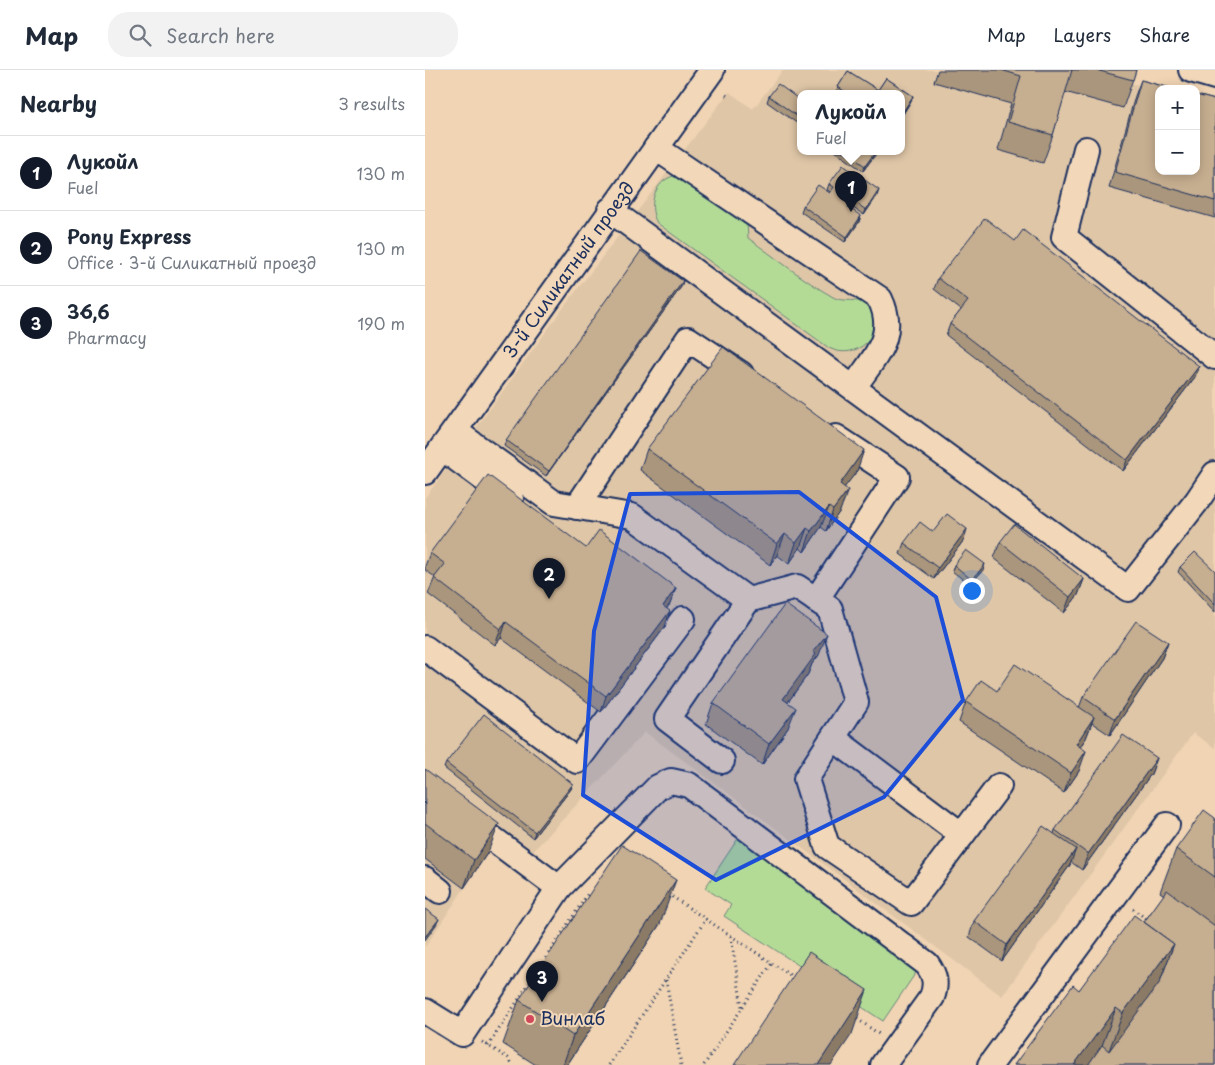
<!DOCTYPE html>
<meta charset="utf-8">
<style>
:root{--surface:#fff;--page:#f2f2f3;--text:#1f2937;--muted:#747a83;--line:#e0e1e3;--accent:#111827}
body{margin:0;font-family:"Playpen Sans",sans-serif;background:var(--page);color:var(--text)}
.controls{position:absolute;right:15px;top:15px;display:grid;overflow:hidden;border-radius:10px;box-shadow:0 2px 12px #0003}
.controls button{width:45px;height:45px;display:grid;place-items:center;padding:0;border:0;border-bottom:1px solid var(--line);background:var(--surface);color:var(--text);font:25px sans-serif}
.you{position:absolute;left:546px;top:520px;width:18px;height:18px;margin:-12px;border:4px solid #fff;border-radius:50%;background:#1a73e8;box-shadow:0 0 0 8px #1a73e833}
.badge{display:grid;place-items:center;width:32px;height:32px;border-radius:50%;background:var(--accent);color:#fff;font-size:16px;font-weight:700}
.pin{position:absolute;translate:-50% -41px;filter:drop-shadow(0 1px 2px #0008)}
.pin::after{content:'';position:absolute;top:26px;width:18px;height:15px;background:inherit;clip-path:polygon(0 0,100% 0,50% 100%)}
.popup{position:absolute;left:372px;top:20px;width:108px;height:65px;box-sizing:border-box;display:grid;place-content:center;border-radius:10px;background:var(--surface);filter:drop-shadow(0 1px 4px #0005);font-size:16px;white-space:nowrap;color:var(--muted)}
.popup b{font-size:19px;color:var(--text)}
.popup::after{content:'';position:absolute;left:50%;top:100%;margin-left:-10px;border:10px solid transparent;border-top-color:var(--surface)}
.list{margin:0;padding:0;list-style:none}
h2{display:flex;justify-content:space-between;align-items:center;height:65px;margin:0;padding:0 20px;font-size:21px}
h2 small{font-size:16px;font-weight:400;color:var(--muted)}
.list li{display:grid;grid-template-columns:32px 1fr auto;gap:15px;align-items:center;box-sizing:border-box;height:75px;padding:0 20px;border-top:1px solid var(--line)}
.list b{display:block;font-size:19px;white-space:nowrap}
.list p{margin:0;font-size:16px;white-space:nowrap;color:var(--muted)}
.list em{font-size:16px;font-style:normal;color:var(--muted)}
.icon{flex:none;width:28px;height:28px;fill:none;stroke:currentColor;stroke-width:2;stroke-linecap:round;stroke-linejoin:round}
.map{position:relative;flex:none;width:790px;height:995px;overflow:hidden}
header{display:flex;align-items:center;gap:30px;box-sizing:border-box;height:70px;padding:0 25px;background:var(--surface);border-bottom:1px solid var(--line)}
header strong{font-size:24px}
nav{display:flex;gap:28px;margin-inline-start:auto;font-size:18px}
.search{width:350px;height:45px;background:var(--page);display:flex;align-items:center;gap:12px;box-sizing:border-box;padding:0 18px;border-radius:20px;color:var(--muted);font-size:19px}
main{display:flex}
aside{flex:1;background:var(--surface)}
.map>svg:first-child{display:block}
.built{fill:#dfc6a7;fill-rule:evenodd}
.green{fill:#b4db96;stroke:#68857a}
.lines{fill:none;stroke-linecap:round;stroke-linejoin:round}
.minor-casing{stroke:#1b2f5e;stroke-width:28}
.path{stroke:#1b2f5e;stroke-width:3;stroke-dasharray:1 4;stroke-linecap:butt}
.minor{stroke:#f2d8b9;stroke-width:24}
.wall{fill:#aa967c;stroke:#1b2f5e}
.shaded-wall{fill:#8b7a65;stroke:#1b2f5e}
.building{fill:#c6ae90;stroke:#1b2f5e}
.marked{fill:#1d4ed8;fill-opacity:0.2;stroke:#1d4ed8;stroke-width:4;stroke-linejoin:round}
.poi-dot{fill:#d1495b;stroke:#f2d8b9;stroke-width:2}
.labels{text-anchor:middle;stroke-width:4;stroke-linejoin:round;paint-order:stroke}
.street-label{font-size:18px;fill:#1b2f5e;stroke:#f2d8b9}
.poi-label{font-size:18px;fill:#1b2f5e;stroke:#f2d8b9;text-anchor:start}
</style>
<header>
<strong>Map</strong>
<div class="search"><svg class="icon" aria-label="search" viewBox="0 0 24 24"><circle cx="10" cy="10" r="6"/><path d="M15 15l6 6"/></svg>Search here</div>
<nav><a>Map</a><a>Layers</a><a>Share</a></nav>
</header>
<main>
<aside>
<h2>Nearby<small>3 results</small></h2>
<ul class="list">
<li><span class="badge">1</span><div><b>Лукойл</b><p>Fuel</p></div><em>130 m</em></li>
<li><span class="badge">2</span><div><b>Pony Express</b><p>Office · 3-й Силикатный проезд</p></div><em>130 m</em></li>
<li><span class="badge">3</span><div><b>36,6</b><p>Pharmacy</p></div><em>190 m</em></li>
</ul>
</aside>
<div class="map">
<svg width="790" height="995" viewBox="0 0 790 995">
<rect width="100%" height="100%" fill="#f0d4b3"/>
<filter id="ink" filterUnits="userSpaceOnUse"><feTurbulence type="fractalNoise" baseFrequency=".02" numOctaves="2"/><feDisplacementMap in="SourceGraphic" scale="10" xChannelSelector="R" yChannelSelector="G"/><feConvolveMatrix kernelMatrix="1 2 1 2 8 2 1 2 1" color-interpolation-filters="sRGB"/></filter>
<g filter="url(#ink)">
<path class="built" d="M358 0H660L734 21V101H771L790 37V678L768 663 577 926 220 662 108 781 78 760 0 877V428L142 233 304 22 328 39ZM376 23H476V81H376Z"/>
<g class="green">
<path d="M255 105 322 151 323 168C351 188 378 210 408 227 420 234 437 225 446 240 461 264 431 292 404 278L232 153C221 134 231 106 255 105Z"/>
<path d="M316 764 492 901 458 951 299 846 306 835 280 818Z"/>
</g>
<g class="lines">
<g class="minor-casing">
<g id="minor">
<path d="M766 0 790 7"/>
<path d="M231 78 455 229C473 266 449 287 429 317"/>
<path d="M661 79 639 167 790 287"/>
<path d="M185 140 703 519 772 431 790 404"/>
<path d="M30 361 129 433 207 446 323 530 242 649 297 691"/>
<path d="M17 378 86 429"/>
<path id="s1" d="M0 402 287 0"/>
<path d="M152 437 263 269 316 304"/>
<path d="M323 530 372 517 405 539 431 632 381 709 402 776 486 833 574 716"/>
<path d="M391 530 472 407 411 367"/>
<path d="M0 578 152 691 258 549"/>
<path d="M408 668 537 765"/>
<path d="M0 718 134 818 233 717 246 711 264 715 502 894C510 905 512 914 507 927L458 995"/>
<path d="M0 809 15 821"/>
<path d="M0 941 37 964 134 818"/>
<path d="M565 995 742 755"/>
</g>
</g>
<g class="path">
<path d="M301 25 305 28"/>
<path d="M243 824 371 909"/>
<path d="M708 839 723 850"/>
<path d="M306 866 317 937"/>
<path d="M241 910 256 995"/>
<path d="M428 946 454 964"/>
<path d="M57 972 83 988 88 995"/>
<path d="M63 976 164 822"/>
<path d="M184 995 281 849"/>
<path d="M279 995 347 893"/>
</g>
<use href="#minor" class="minor"/>
</g>
<g class="wall">
<path d="M513 0H711L698 38 640 22 628 65 618 93 573 80 586 34 509 12Z"/>
<path d="M423 1 453 20 461 8 488 26 486 31 476 47V23H411L413 17Z"/>
<path d="M716 10 790 30V148L684 118 710 26Z"/>
<path d="M344 26 376 31V56L342 32Z"/>
<path d="M410 81H453L438 101Z"/>
<path d="M404 114 452 126 439 145 425 136 424 138 434 152 420 172 376 142 378 136 405 123 406 122 402 120Z"/>
<path d="M513 208 770 307 698 401 521 265 525 254 536 240 509 219Z"/>
<path d="M258 211 256 217 121 406 79 376 81 370Z"/>
<path d="M222 379 432 401 419 417 415 441 401 461 396 457 379 482 375 478 364 494 352 485 345 495 215 400Z"/>
<path d="M508 462 539 470 509 509 475 484 479 473Z"/>
<path d="M575 472 659 509 653 525 639 543 569 488Z"/>
<path d="M161 478 251 518 245 534 242 538 240 557 176 642 76 568 70 575 3 524 10 507 0 500V496L5 483Z"/>
<path d="M529 495 558 500 545 515 527 501Z"/>
<path d="M755 497 790 501V542L753 502Z"/>
<path d="M743 572 737 588 685 665 667 653 661 668 655 677 654 701 639 723 534 652 541 632 572 621 654 638 658 627Z"/>
<path d="M394 585 387 594 383 604 363 632V658L337 695 281 654 288 633Z"/>
<path d="M732 688 726 704 657 800 646 792 645 795 577 891 544 867 549 851 629 764 630 760Z"/>
<path d="M21 693 148 714 146 719 108 768 19 698Z"/>
<path d="M0 699 63 782 39 818 0 789Z"/>
<path d="M790 748V995H589L654 920 719 852 739 825 735 822 751 779Z"/>
<path d="M235 854 142 995H111L78 974 94 930Z"/>
</g>
<g class="shaded-wall">
<path d="M488 26 486 31 476 47V45Z"/>
<path d="M451 81H453L438 101 440 96Z"/>
<path d="M454 120 452 126 439 145 441 140Z"/>
<path d="M436 146 434 152 420 172 422 167Z"/>
<path d="M258 211 256 217 121 406 124 401Z"/>
<path d="M774 296 770 307 698 401 702 390Z"/>
<path d="M439 380 432 401 407 434 415 414Z"/>
<path d="M423 420 415 441 401 461 408 440Z"/>
<path d="M404 437 396 457 379 482 386 461Z"/>
<path d="M382 458 375 478 364 494 371 473Z"/>
<path d="M542 459 539 470 509 509 513 498Z"/>
<path d="M360 464 352 485 345 495 352 474Z"/>
<path d="M560 494 558 500 545 515 547 510Z"/>
<path d="M659 509 653 525 639 543 645 527Z"/>
<path d="M251 518 245 534 232 551 238 536Z"/>
<path d="M245 541 240 557 176 642 181 626Z"/>
<path d="M81 552 76 568 70 575 76 559Z"/>
<path d="M402 564 394 585 387 594 383 604 351 649 358 629 388 582Z"/>
<path d="M743 572 737 588 685 665 690 649Z"/>
<path d="M371 638 363 658 337 695 344 674Z"/>
<path d="M669 647 661 668 643 694 651 674Z"/>
<path d="M661 681 654 701 639 723 646 703Z"/>
<path d="M732 688 726 704 657 800 663 784Z"/>
<path d="M148 714 146 719 108 768 110 762Z"/>
<path d="M74 754 63 782 39 818 49 790Z"/>
<path d="M651 779 645 795 577 891 582 875Z"/>
<path d="M251 810 235 854 142 995H138L148 966Z"/>
<path d="M14 849 11 855 0 870V867Z"/>
<path d="M749 874 733 917 682 986 698 943Z"/>
<path d="M442 920 427 964 406 995H393Z"/>
<path d="M691 938 675 981 665 995H649Z"/>
</g>
<g class="building">
<path d="M576 0H647L628 65 583 52 596 6Z"/>
<path d="M671 0H711L708 10Z"/>
<path d="M423 1 453 20 461 8 488 26 476 45V23H422L413 17Z"/>
<path d="M716 10 748 19H734V101H771V25L790 30V131L690 102Z"/>
<path d="M353 14 376 31V49L344 26Z"/>
<path d="M419 81H451L440 96Z"/>
<path d="M418 95 454 120 441 140 427 130 423 137 436 146 422 167 378 136 393 115 405 123 409 117 404 114Z"/>
<path d="M560 148 590 171 598 160 774 296 702 390 525 254 543 231 513 208Z"/>
<path d="M216 181 258 211 124 401 81 370Z"/>
<path d="M298 277 439 380 415 414 423 420 408 440 404 437 386 461 382 458 371 473 360 464 352 474 222 379Z"/>
<path d="M63 405 161 478 174 460 251 518 238 536 245 541 181 626 81 552 76 559 9 508 20 494 5 483Z"/>
<path d="M522 444 542 459 513 498 479 473 495 452 508 462Z"/>
<path d="M589 454 659 509 645 527 575 472Z"/>
<path d="M541 480 560 494 547 510 529 495Z"/>
<path d="M770 482 790 501V534L755 497Z"/>
<path d="M360 534 402 564 388 582 391 584 358 629 371 638 344 674 288 633Z"/>
<path d="M711 551 743 572 690 649 658 627Z"/>
<path d="M590 594 669 647 651 674 661 681 646 703 541 632 556 610 572 621Z"/>
<path d="M59 644 148 714 110 762 21 693Z"/>
<path d="M698 665 732 688 663 784 630 760Z"/>
<path d="M0 699 74 754 49 790 0 753Z"/>
<path d="M779 740 790 748V807L751 779Z"/>
<path d="M618 756 651 779 582 875 549 851Z"/>
<path d="M197 775 251 810 148 966 94 930Z"/>
<path d="M742 820 790 856V995H663L677 975 684 981 735 912 749 874 719 852Z"/>
<path d="M0 839 14 849 0 867Z"/>
<path d="M709 845 749 874 698 943 691 938 649 995H589L648 915 654 920Z"/>
<path d="M384 882 442 920 393 995H309Z"/>
</g>
</g>
<path class="marked" d="M374 422 511 527 538 630 459 727 291 810 158 725 169 561 205 424Z"/>
<circle class="poi-dot" cx="105" cy="949" r="5"/>
<g class="labels">
<g class="street-label">
<text dy="6" stroke="none"><textPath href="#s1" startOffset="248">3-й Силикатный проезд</textPath></text>
</g>
<g class="poi-label">
<text x="115" y="955">Винлаб</text>
</g>
</g>
</svg>
<div class="controls">
<button>+</button>
<button>−</button>
</div>
<div class="you"></div>
<div class="pin badge" style="left:426px;top:142px">1</div>
<div class="popup"><b>Лукойл</b>Fuel</div>
<div class="pin badge" style="left:124px;top:529px">2</div>
<div class="pin badge" style="left:117px;top:932px">3</div>
</div>
</main>
